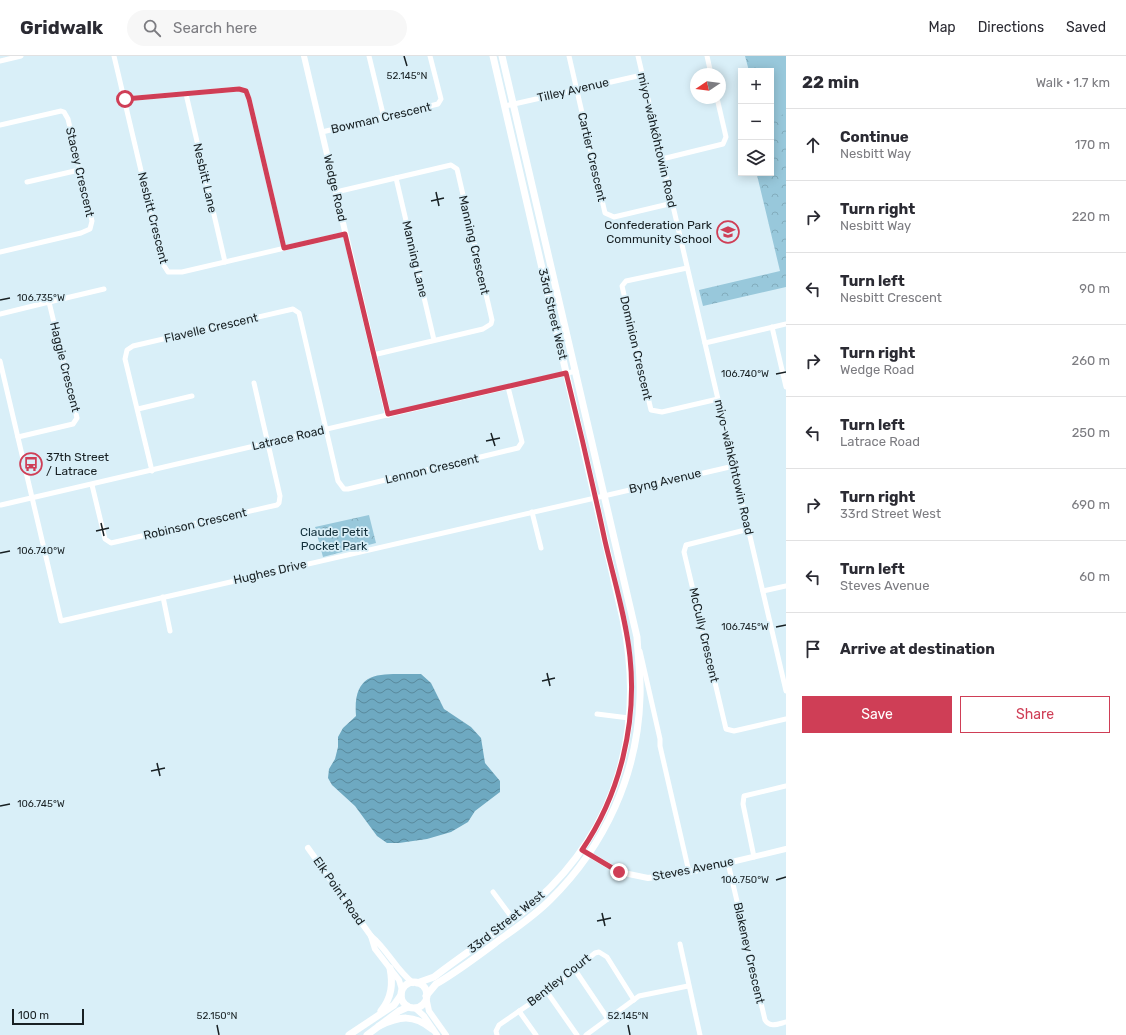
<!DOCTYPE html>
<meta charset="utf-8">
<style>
:root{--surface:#fff;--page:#f7f7f7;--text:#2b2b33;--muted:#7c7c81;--line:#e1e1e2;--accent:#cf3e56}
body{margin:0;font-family:Rubik,sans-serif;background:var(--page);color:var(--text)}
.controls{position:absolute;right:12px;top:12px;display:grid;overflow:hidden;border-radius:0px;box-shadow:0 2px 10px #0003}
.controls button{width:36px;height:36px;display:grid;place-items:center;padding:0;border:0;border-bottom:1px solid var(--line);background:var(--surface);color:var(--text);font:20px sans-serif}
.compass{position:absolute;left:690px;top:12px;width:36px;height:36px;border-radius:50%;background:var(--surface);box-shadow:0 2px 10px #0003;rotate:257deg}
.scale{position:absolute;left:12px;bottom:10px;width:72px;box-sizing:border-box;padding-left:4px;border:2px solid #182023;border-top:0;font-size:11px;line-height:14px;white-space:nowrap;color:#182023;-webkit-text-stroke:3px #d9eff8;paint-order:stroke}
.stop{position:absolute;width:12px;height:12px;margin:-9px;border:3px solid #cf3e56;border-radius:50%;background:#fff}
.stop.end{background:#cf3e56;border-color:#fff;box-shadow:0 1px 4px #0008}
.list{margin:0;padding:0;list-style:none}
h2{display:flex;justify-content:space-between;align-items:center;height:52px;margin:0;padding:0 16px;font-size:17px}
h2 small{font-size:13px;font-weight:400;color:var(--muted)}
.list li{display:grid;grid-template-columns:26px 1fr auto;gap:12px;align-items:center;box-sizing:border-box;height:72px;padding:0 16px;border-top:1px solid var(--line)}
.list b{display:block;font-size:15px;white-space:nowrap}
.list p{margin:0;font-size:13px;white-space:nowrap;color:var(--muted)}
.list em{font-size:13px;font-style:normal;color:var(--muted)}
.actions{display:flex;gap:8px;padding:12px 16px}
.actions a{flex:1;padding:9px 0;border:1px solid var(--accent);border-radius:0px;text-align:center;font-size:14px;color:var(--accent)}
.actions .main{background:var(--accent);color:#fff}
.icon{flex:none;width:22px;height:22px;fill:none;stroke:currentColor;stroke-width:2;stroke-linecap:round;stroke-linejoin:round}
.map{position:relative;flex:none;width:786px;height:979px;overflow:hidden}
header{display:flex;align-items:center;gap:24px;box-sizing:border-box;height:56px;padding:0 20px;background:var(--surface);border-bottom:1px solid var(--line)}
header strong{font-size:19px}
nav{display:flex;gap:22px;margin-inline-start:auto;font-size:14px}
.search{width:280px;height:36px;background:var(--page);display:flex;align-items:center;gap:10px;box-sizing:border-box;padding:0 14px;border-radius:22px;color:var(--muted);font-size:15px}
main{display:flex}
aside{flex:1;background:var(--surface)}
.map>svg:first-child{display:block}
.park{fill:url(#park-crowns)}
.pitch{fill:#98c8db}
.water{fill:url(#water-waves)}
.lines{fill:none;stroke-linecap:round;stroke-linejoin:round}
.minor{stroke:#fff;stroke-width:5}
.tertiary{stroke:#fff;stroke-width:6}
.secondary{stroke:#fff;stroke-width:7}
.route{stroke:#cf3e56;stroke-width:5}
.ticks{fill:none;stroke:#182023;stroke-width:1.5}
.labels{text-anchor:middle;stroke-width:3.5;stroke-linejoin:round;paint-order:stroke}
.street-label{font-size:12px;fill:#182023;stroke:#d9eff8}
.poi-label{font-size:12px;fill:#182023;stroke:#d9eff8;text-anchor:end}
.park-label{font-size:12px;fill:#14313c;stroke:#d9eff8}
.ticks-label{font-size:10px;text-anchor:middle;fill:#182023;stroke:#d9eff8;stroke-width:3.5;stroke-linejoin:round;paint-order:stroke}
</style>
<header>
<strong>Gridwalk</strong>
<div class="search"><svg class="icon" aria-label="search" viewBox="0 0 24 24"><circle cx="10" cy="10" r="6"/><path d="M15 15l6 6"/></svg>Search here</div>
<nav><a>Map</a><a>Directions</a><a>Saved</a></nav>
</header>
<main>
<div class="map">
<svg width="786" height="979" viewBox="0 0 786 979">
<defs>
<pattern id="park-crowns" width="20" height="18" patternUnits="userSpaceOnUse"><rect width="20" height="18" fill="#98c8db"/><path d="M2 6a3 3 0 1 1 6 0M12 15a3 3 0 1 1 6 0" fill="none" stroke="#82acbc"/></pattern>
<pattern id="water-waves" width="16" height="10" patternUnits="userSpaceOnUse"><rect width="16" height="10" fill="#6ea9c1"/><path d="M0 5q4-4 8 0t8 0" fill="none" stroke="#59899c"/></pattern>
</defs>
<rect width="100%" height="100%" fill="#d9eff8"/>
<g class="park">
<path d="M745 0H786V231L703 250 699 234 780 215 757 119 771 117 773 111 771 103V15H749Z"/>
<path d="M369 459 376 487 323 501 315 471Z"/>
</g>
<path class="pitch" d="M756 0H786V58L771 61V15H759Z"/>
<path class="water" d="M421 618 431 627 444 653 471 671 481 682 485 707 500 725V736L475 755 468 766 451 776 427 783 399 787H387L377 780 355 750 332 729 328 722 329 713 335 703 338 691V681L343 672 356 660C352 610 385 619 421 618Z"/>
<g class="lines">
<g class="minor">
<path d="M114 0 163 208 168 216H182L345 178"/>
<path d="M369 0 384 62"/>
<path d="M569 0 605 157 614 161 673 147"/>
<path d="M638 0 786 635"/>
<path d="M707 0 711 18"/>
<path d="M0 5 21 0"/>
<path d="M186 38 225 206"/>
<path d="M125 43 239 33 246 35 249 43 284 192"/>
<path d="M505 50 642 19"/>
<path d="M0 69 61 55 64 56 68 63 92 165 90 173 81 177 0 196"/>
<path d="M322 76 438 48 441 43 430 0"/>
<path d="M662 103 723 88 726 81 717 42"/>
<path d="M396 122 434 284"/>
<path d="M27 126 79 114"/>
<path d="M336 136 451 109 457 113 492 264 491 268 483 273 373 299"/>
<path d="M687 212 626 225 622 230 651 354 662 356 718 343"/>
<path d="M49 246 104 233"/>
<path d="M0 258 49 246 77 362 73 368 18 381"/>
<path d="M772 271 786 331"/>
<path d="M705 287 786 268"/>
<path d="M0 305 61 565 734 410"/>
<path d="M138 353 192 340"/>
<path d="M152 415 125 303 127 294 133 290 293 253 299 257 338 425 344 433H348L518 392 522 386 508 331"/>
<path d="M92 429 105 483 111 487 277 449 279 447 280 440 254 327"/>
<path d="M1 449 576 315"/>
<path d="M532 456 541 492"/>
<path d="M749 473 686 489 684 496 726 673 734 675 786 663"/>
<path d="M763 535 786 530"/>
<path d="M163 541 170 575"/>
<path d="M640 595 660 683V690L689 816"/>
<path d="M597 658 629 662"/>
<path d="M754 801 743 748 744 740 786 730"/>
<path d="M728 807 765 964C770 972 778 968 786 966"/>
<path d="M493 836 513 863"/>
<path d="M680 888 700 979"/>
<path d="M575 914 608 963"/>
<path d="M547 936 577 979"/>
<path d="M519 955 536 979"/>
<path d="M497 979 496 975 499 969 547 936 595 897 599 896 607 901 634 944"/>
<path d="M586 979 639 940 688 930"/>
</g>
<g class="tertiary">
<path d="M304 0 388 359"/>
<path d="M308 792 371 880C387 893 396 914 413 927"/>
<path d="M582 794 619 816 648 822 694 815 786 793"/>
<path d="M371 880 375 893 399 924 402 934"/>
<path d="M426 941 429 955 446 979"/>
<path d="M415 952 424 960 437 979"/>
</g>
<g class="secondary">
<circle cx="414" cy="939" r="13"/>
<path d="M417 927 434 921C467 895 504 873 536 845 619 771 645 670 623 563L493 0"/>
<path d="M426 940 436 928C457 916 478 900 498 885 516 872 534 860 550 844 605 790 638 718 640 641 641 621 638 601 637 581L502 0"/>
<path d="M381 955C392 941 393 928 390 912"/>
<path d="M379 970C400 960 413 958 432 973"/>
<path d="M349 979 394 949 401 939"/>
<path d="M367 979 399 955 408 951"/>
</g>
</g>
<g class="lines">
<path class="route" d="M125 43 239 33 246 35 249 43 284 192 345 178 388 358 566 317C580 373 593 429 605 485 614 524 626 562 630 601 637 668 620 738 582 794L619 816"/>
</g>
<path class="ticks" d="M404 0 407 10M436 136 439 150M431 145 444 142M0 244 10 242M776 318 786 316M491 377 495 390M486 385 500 382M101 467 104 480M96 475 109 472M0 497 10 495M776 571 786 569M547 617 550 630M542 625 555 622M157 707 160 720M151 715 165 712M0 750 10 748M776 824 786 821M602 857 605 870M597 865 611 862M217 969 219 979M628 969 630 979"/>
<defs>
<g id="school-ring" transform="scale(1.15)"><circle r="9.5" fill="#d9eff8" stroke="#cf3e56" stroke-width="1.5"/><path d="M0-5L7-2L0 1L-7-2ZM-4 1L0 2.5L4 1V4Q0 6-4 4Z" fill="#cf3e56"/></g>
<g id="bus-ring" transform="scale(1.15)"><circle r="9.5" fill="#d9eff8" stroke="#cf3e56" stroke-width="1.5"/><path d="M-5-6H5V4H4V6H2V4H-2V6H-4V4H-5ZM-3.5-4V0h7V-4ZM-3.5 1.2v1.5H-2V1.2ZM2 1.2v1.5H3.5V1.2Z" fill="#cf3e56"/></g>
</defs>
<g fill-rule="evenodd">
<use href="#school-ring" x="728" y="176"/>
<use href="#bus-ring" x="31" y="408"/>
</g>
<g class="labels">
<g class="street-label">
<text transform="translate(573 34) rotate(-13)" y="4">Tilley Avenue</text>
<text transform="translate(381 62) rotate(-13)" y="4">Bowman Crescent</text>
<text transform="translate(657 84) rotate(77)" y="4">miyo-wâhkôhtowin Road</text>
<text transform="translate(592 101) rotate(77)" y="4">Cartier Crescent</text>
<text transform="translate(80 116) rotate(77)" y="4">Stacey Crescent</text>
<text transform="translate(205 122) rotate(77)" y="4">Nesbitt Lane</text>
<text transform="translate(335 132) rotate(77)" y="4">Wedge Road</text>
<text transform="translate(153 162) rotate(76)" y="4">Nesbitt Crescent</text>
<text transform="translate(474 189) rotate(77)" y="4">Manning Crescent</text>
<text transform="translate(415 203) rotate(77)" y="4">Manning Lane</text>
<text transform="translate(553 258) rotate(77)" y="4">33rd Street West</text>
<text transform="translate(211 272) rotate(-13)" y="4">Flavelle Crescent</text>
<text transform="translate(636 292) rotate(77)" y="4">Dominion Crescent</text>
<text transform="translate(65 311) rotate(76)" y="4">Haggie Crescent</text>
<text transform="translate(288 382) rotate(-13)" y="4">Latrace Road</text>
<text transform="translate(734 411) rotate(77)" y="4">miyo-wâhkôhtowin Road</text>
<text transform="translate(432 413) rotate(-13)" y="4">Lennon Crescent</text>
<text transform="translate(665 425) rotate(-13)" y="4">Byng Avenue</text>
<text transform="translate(195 468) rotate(-13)" y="4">Robinson Crescent</text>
<text transform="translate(270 516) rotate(-13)" y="4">Hughes Drive</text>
<text transform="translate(704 579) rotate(77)" y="4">McCully Crescent</text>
<text transform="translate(693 813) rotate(-11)" y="4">Steves Avenue</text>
<text transform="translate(339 835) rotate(55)" y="4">Elk Point Road</text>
<text transform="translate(506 866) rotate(-38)" y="4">33rd Street West</text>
<text transform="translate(749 897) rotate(77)" y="4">Blakeney Crescent</text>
<text transform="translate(559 924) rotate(-38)" y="4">Bentley Court</text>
</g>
<g class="poi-label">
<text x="712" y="173">Confederation Park<tspan x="712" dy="14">Community School</tspan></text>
<text x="46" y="405" text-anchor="start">37th Street<tspan x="46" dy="14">/ Latrace</tspan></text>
</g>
<g class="park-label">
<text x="334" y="480">Claude Petit<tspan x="334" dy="14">Pocket Park</tspan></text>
</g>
</g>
<g class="ticks-label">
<text x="407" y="23">52.145°N</text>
<text x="41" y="245">106.735°W</text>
<text x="745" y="321">106.740°W</text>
<text x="41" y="498">106.740°W</text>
<text x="745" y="574">106.745°W</text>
<text x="41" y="751">106.745°W</text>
<text x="745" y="827">106.750°W</text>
<text x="217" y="963">52.150°N</text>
<text x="628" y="963">52.145°N</text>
</g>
</svg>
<div class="controls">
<button>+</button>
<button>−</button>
<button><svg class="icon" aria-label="layers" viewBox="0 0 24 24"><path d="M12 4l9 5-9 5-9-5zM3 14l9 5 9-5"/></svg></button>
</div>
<svg class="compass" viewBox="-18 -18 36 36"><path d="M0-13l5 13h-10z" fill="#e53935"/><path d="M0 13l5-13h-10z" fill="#7c7c81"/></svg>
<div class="scale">100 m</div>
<div class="stop" style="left:125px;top:43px"></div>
<div class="stop end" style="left:619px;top:816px"></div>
</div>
<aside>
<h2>22 min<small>Walk · 1.7 km</small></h2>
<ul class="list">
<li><svg class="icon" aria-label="ahead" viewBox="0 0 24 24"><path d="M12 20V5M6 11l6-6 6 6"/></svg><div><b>Continue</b><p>Nesbitt Way</p></div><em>170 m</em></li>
<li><svg class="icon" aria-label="right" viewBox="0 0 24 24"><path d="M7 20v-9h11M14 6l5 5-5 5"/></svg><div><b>Turn right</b><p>Nesbitt Way</p></div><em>220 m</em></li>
<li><svg class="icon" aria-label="left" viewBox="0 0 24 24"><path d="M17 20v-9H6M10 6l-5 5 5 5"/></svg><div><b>Turn left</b><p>Nesbitt Crescent</p></div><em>90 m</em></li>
<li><svg class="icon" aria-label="right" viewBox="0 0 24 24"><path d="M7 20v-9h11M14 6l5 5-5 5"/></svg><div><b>Turn right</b><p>Wedge Road</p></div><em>260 m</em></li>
<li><svg class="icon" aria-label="left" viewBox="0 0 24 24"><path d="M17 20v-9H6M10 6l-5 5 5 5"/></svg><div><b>Turn left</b><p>Latrace Road</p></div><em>250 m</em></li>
<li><svg class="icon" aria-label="right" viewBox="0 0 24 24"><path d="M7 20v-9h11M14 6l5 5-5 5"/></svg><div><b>Turn right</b><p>33rd Street West</p></div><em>690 m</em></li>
<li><svg class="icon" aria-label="left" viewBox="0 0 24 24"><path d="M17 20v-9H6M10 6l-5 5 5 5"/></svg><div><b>Turn left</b><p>Steves Avenue</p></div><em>60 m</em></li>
<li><svg class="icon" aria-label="arrive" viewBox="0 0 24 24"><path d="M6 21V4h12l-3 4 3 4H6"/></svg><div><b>Arrive at destination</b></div></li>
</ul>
<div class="actions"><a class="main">Save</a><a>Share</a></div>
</aside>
</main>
